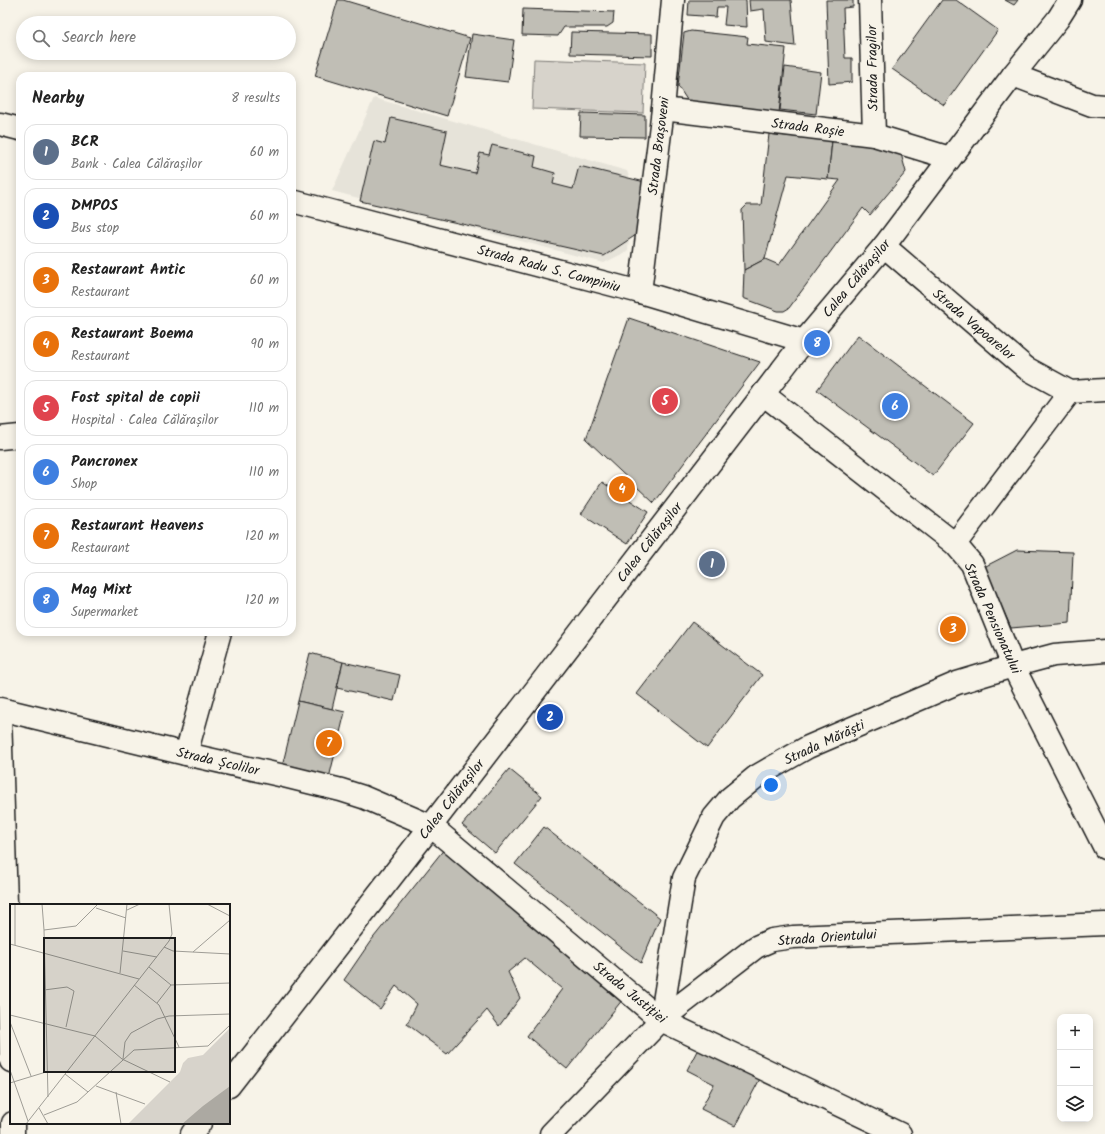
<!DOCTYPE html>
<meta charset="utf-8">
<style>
:root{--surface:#fff;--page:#f6f6f6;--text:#222;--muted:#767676;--line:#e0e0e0;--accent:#1c1c1c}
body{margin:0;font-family:Kalam,sans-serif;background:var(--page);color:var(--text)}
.controls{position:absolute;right:12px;bottom:12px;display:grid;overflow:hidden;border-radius:8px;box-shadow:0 2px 10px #0003}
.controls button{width:36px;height:36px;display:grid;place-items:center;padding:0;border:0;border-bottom:1px solid var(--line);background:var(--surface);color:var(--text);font:20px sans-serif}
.you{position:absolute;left:771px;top:785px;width:14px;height:14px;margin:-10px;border:3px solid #fff;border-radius:50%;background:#1a73e8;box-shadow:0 0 0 6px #1a73e833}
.badge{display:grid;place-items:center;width:26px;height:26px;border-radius:50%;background:var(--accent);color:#fff;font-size:13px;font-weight:700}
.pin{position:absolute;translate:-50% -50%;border:2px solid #fff;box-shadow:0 1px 4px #0006}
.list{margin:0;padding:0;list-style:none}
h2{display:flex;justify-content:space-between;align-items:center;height:52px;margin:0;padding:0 16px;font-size:17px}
h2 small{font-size:13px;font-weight:400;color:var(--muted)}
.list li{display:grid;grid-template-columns:26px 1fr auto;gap:12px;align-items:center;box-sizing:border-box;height:56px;margin:0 8px 8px;padding:0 8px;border:1px solid var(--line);border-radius:12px}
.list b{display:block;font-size:15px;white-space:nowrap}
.list p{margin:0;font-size:13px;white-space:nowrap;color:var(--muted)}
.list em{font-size:13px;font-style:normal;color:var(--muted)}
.icon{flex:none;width:22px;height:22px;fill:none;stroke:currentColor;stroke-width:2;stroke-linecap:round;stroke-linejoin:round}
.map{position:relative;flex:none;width:1105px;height:1134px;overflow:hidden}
.search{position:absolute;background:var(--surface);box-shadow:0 2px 10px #0003;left:16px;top:16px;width:280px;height:44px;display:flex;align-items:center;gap:10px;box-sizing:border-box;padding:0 14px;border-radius:22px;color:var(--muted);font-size:15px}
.panel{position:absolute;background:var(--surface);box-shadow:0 2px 10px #0003;left:16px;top:72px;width:280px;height:564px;border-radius:12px}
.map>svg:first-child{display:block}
.built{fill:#e6e3d9}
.green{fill:#d7d3cb;stroke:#7a7874}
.building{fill:#c0beb5;stroke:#1c1c1c}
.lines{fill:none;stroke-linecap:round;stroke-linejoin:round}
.minor-casing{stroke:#1c1c1c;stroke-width:25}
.major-casing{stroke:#1c1c1c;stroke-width:25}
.minor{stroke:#f7f3e8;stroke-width:22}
.major{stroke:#f7f3e8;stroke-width:22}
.labels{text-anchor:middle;stroke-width:3;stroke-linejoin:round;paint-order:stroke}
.street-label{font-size:14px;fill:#1c1c1c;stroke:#f7f3e8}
.inset-road{fill:none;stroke:#9f9d96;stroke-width:1}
.view{fill:#1c1c1c;fill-opacity:0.15;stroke:#1c1c1c;stroke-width:2}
.inset-edge{fill:none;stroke:#1c1c1c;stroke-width:2}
</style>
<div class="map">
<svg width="1105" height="1134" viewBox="0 0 1105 1134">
<rect width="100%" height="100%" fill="#f7f3e8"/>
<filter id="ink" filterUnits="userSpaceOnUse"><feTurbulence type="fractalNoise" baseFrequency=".025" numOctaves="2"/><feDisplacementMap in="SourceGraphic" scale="8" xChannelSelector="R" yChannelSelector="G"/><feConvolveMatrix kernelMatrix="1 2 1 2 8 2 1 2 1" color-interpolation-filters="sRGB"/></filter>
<g filter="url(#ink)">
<path class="built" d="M374 98 627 171 633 189 628 251 604 263 332 191Z"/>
<path class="green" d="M534 59 645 63 643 113 532 109Z"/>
<g class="building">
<path d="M338 0H343L470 38 447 116 315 76Z"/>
<path d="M689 0H746L747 27 724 25 726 7H717L716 17 688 15Z"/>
<path d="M749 0H791L795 46 766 42 764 9 750 11Z"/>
<path d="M826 0H853V7L843 8 845 58H852V82L829 84Z"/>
<path d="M942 0H956L998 30 944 105 892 69Z"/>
<path d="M1005 0H1018L1014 5Z"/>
<path d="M523 9 614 12 613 23 607 27H564L558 36 522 35Z"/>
<path d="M691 31 748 37 747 44 786 48 779 113 689 103 678 86 684 33Z"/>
<path d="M571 32 652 34V56L570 54Z"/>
<path d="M472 34 514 40 508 82 466 77Z"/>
<path d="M785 67 821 72 816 114 780 110Z"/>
<path d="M581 113 645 115V137L580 136Z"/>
<path d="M391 118 447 131 440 165 475 173 480 153 489 155 492 145 536 156 534 167 555 173 553 184 573 189 579 166 649 183 636 235 604 256 360 201 374 141 385 144Z"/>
<path d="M769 134 832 141 828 179 788 175 765 259 744 270 742 210 747 205H761Z"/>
<path d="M832 141 900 150 906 172 870 215 863 208 789 308 784 311H778L743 298 744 270 765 259 779 265 840 180 828 179Z"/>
<path d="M629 318 760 362 654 503 586 439Z"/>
<path d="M858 335 974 423 933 476 817 390Z"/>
<path d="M602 482 648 512 627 544 581 514Z"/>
<path d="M1017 550 1073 552 1070 623 1011 628 984 567Z"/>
<path d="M692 622 762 675 707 748 637 694Z"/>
<path d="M310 653 343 662 332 709 298 701Z"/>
<path d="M343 662 400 675 394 701 337 688Z"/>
<path d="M298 701 345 712 329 778 282 767Z"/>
<path d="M509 769 542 796 495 853 462 825Z"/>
<path d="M544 827 660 918 641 963 515 864Z"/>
<path d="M445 848 623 999 567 1069 527 1036 562 989 525 958 508 972 520 998 499 1026 487 1010 447 1054 407 1024 417 1004 396 986 380 1009 344 980 370 942Z"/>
<path d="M700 1045 761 1077 735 1126 701 1109 714 1084 687 1070Z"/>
</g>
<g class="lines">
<g class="minor-casing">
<g id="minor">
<path d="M870 0 874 135"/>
<path d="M1013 75 1092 105 1105 106"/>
<path d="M663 109 874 135 950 158"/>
<path d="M0 124 20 129"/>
<path d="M292 201 640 292 804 341"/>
<path d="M884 246 1026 368 1070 392 1105 390"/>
<path d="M640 292 663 109 673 0"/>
<path d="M763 394 955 544 972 564 1013 666 1105 848"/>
<path d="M0 438 20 436"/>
<path d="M955 544 1070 392"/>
<path d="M186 754 220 632"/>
<path d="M431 826 661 1020 900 1134"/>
<path d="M661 1020 684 878 714 817 730 798 757 776 808 747 957 683 1013 666 1054 655 1105 651"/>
<path d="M551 1134 661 1020 756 947 772 940 793 937 1105 924"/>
</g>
</g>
<g class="major-casing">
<g id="major">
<path d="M0 709 186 754 284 776 341 790 363 797 431 826"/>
<path d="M0 715 11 1061"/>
<path d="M229 1086 431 826 804 341 884 246 1013 75 1058 19 1070 0"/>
<path d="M13 1123V1134"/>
<path d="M192 1134 200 1123"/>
</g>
</g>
<use href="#minor" class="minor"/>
<use href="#major" class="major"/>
</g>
</g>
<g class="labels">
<g class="street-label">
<text transform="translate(872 68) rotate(-91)" y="5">Strada Fragilor</text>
<text transform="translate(808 127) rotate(7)" y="5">Strada Roșie</text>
<text transform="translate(658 146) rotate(-83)" y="5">Strada Brașoveni</text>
<text transform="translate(549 268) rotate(15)" y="5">Strada Radu S. Campiniu</text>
<text transform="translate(856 278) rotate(-50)" y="5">Calea Călărașilor</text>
<text transform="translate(974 324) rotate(40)" y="5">Strada Vapoarelor</text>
<text transform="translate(649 542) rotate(-52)" y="5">Calea Călărașilor</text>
<text transform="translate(993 618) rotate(66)" y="5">Strada Pensionatului</text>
<text transform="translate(824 742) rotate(-25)" y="5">Strada Mărăști</text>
<text transform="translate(218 761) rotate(13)" y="5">Strada Școlilor</text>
<text transform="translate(451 799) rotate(-52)" y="5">Calea Călărașilor</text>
<text transform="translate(827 937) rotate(-4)" y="5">Strada Orientului</text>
<text transform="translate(630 992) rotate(39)" y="5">Strada Justiției</text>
</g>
</g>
<g transform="translate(10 904)">
<rect width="220" height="220" fill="#f7f3e8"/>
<path d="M220 124V182L172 220H118L170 168 173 159 178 154 193 151Z" fill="#d7d3cb"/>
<path d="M220 182V220H172L193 202Z" fill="#aca9a2"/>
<path class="inset-road" d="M5 0V41M32 0 34 26M197 0 220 12M86 4 116 14M117 6 130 0M0 40 129 75M154 43 163 47 220 50M113 47 147 53M183 48 220 16M139 63 161 81 220 79M110 69 117 0M124 81 149 101 169 143M34 86 57 83 64 87 56 123M147 99 161 81M0 111 85 132M0 118 21 172M85 132 112 155 160 178M113 155 115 138 121 129 147 115 159 112 220 110M0 166 18 217M55 170 78 188M0 179 36 168M86 182 135 200M106 188 111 220M38 193 34 26 66 22 88 0M29 204 38 220M34 211 67 198 124 146 198 142 220 121M16 220 159 37 162 30 159 0"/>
<path class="view" d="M34 34H165V168H34Z"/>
<rect width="220" height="220" class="inset-edge"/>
</g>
</svg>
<div class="controls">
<button>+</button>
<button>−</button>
<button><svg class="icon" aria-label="layers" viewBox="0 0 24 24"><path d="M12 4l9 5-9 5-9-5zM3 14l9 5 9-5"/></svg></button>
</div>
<div class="you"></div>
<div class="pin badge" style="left:712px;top:564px;background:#5c6f8a">1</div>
<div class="pin badge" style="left:550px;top:717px;background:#1a4fb4">2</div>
<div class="pin badge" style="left:953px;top:629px;background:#e8710a">3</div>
<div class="pin badge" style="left:622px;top:489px;background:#e8710a">4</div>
<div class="pin badge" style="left:665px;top:401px;background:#e0444e">5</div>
<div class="pin badge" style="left:895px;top:406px;background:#3f7fe0">6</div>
<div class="pin badge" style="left:329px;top:743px;background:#e8710a">7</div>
<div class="pin badge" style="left:817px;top:343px;background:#3f7fe0">8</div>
<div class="search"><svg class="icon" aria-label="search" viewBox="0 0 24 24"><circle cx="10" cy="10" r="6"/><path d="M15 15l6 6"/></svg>Search here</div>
<section class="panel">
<h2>Nearby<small>8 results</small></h2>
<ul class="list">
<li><span class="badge" style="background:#5c6f8a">1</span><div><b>BCR</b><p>Bank · Calea Călărașilor</p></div><em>60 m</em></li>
<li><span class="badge" style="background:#1a4fb4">2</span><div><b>DMPOS</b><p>Bus stop</p></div><em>60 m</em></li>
<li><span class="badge" style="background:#e8710a">3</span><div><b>Restaurant Antic</b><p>Restaurant</p></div><em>60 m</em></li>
<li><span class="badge" style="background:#e8710a">4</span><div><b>Restaurant Boema</b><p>Restaurant</p></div><em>90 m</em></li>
<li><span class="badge" style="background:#e0444e">5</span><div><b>Fost spital de copii</b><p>Hospital · Calea Călărașilor</p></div><em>110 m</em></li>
<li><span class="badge" style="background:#3f7fe0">6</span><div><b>Pancronex</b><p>Shop</p></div><em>110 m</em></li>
<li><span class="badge" style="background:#e8710a">7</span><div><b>Restaurant Heavens</b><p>Restaurant</p></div><em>120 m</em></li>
<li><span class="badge" style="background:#3f7fe0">8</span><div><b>Mag Mixt</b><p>Supermarket</p></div><em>120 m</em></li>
</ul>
</section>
</div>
